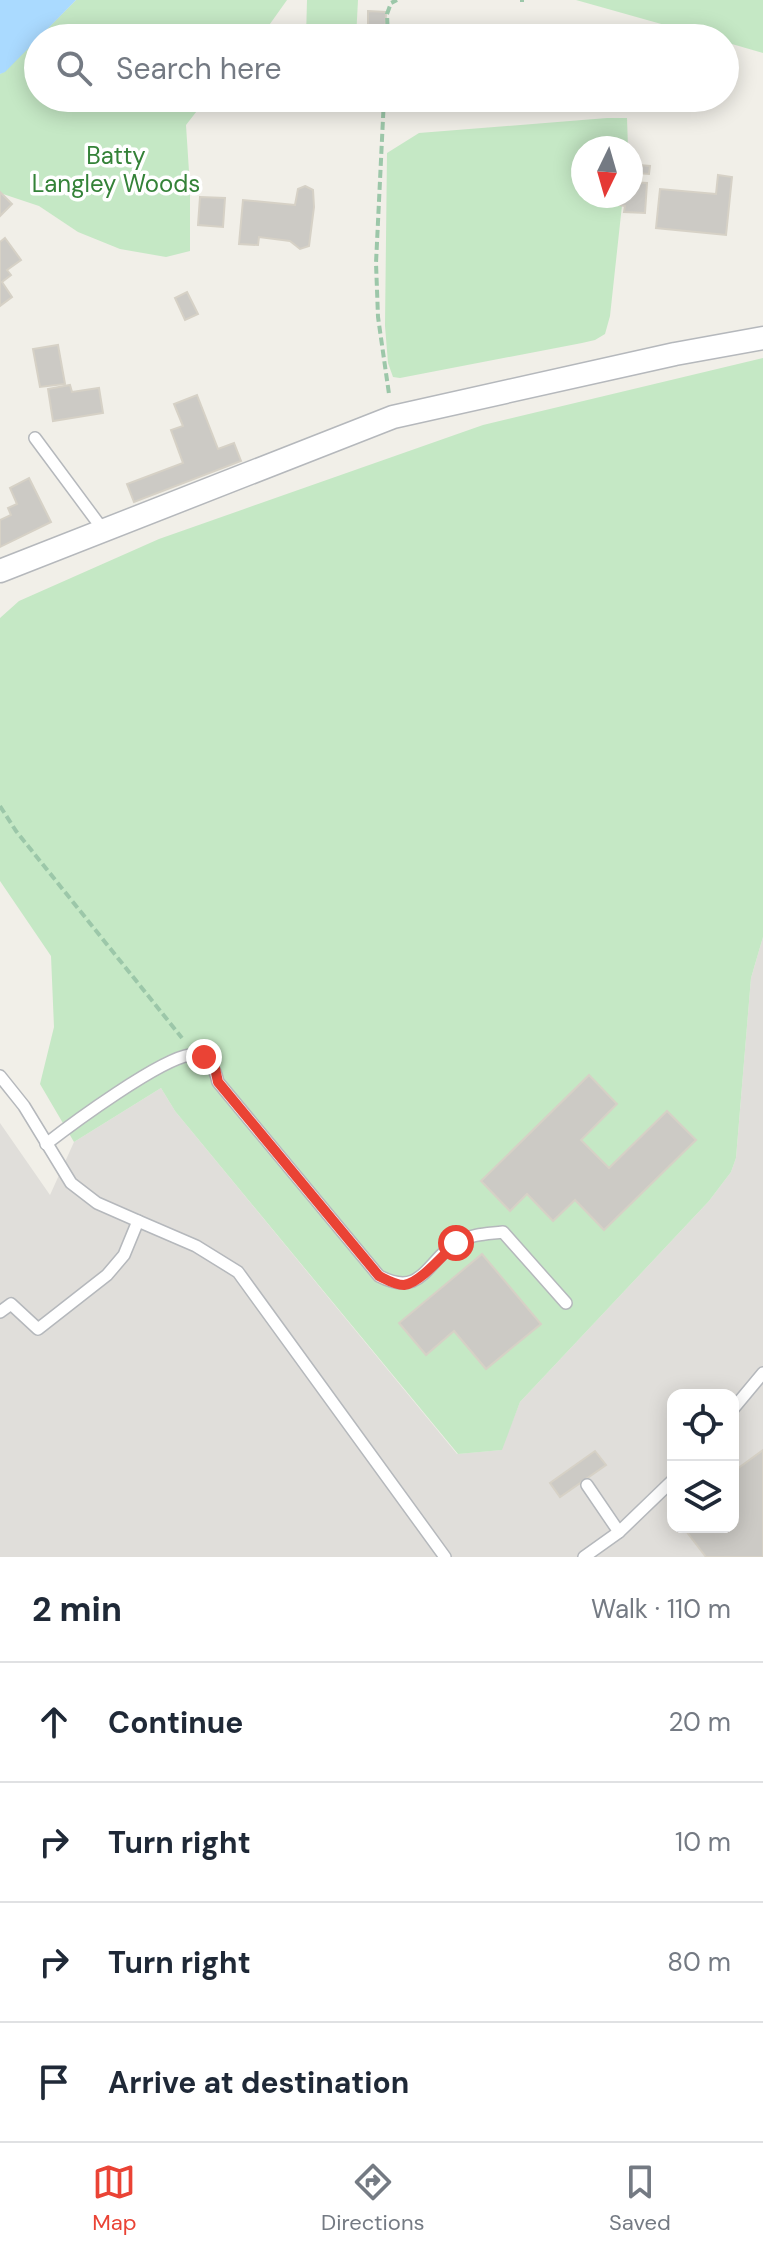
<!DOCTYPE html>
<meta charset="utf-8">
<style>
:root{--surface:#fff;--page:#f6f6f7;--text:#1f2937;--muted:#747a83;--line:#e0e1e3;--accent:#ea4335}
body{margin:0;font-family:"DM Sans",sans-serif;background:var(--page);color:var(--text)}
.controls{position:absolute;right:24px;bottom:24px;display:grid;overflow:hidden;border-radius:16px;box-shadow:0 4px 20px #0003}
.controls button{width:72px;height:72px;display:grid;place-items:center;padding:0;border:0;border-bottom:2px solid var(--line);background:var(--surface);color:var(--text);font:40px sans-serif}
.compass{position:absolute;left:571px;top:136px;width:72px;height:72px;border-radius:50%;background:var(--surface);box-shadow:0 4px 20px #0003;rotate:185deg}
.stop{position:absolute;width:24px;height:24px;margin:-18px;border:6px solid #ea4335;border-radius:50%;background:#fff}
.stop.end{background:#ea4335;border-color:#fff;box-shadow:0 2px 8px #0008}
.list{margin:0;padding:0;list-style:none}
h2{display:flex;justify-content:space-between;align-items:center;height:104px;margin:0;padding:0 32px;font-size:34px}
h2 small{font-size:26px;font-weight:400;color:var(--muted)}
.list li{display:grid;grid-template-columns:52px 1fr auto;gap:24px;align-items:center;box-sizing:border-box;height:120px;padding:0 32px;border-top:2px solid var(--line)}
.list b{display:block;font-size:30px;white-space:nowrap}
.list em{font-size:26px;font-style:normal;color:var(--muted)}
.icon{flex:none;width:44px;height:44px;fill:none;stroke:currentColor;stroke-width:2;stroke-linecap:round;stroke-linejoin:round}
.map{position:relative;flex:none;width:763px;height:1557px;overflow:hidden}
.search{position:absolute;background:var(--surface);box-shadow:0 4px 20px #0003;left:24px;right:24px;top:24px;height:88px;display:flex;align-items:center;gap:20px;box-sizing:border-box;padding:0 28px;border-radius:44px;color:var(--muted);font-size:30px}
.sheet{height:584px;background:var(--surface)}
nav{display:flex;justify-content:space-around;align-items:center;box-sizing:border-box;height:112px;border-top:2px solid var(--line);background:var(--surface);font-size:22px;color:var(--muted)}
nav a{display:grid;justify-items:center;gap:4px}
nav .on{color:var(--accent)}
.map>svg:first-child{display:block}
.industrial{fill:#e0deda;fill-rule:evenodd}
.green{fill:#c5e8c5}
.water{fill:#aadaff}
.building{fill:#cccac5;stroke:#d6d1c6;stroke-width:2}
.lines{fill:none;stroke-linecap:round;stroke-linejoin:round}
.lane-casing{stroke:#b5b8bc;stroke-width:14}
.street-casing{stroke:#b5b8bc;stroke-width:25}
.path{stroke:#9cc7a9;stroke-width:4;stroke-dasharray:8 4;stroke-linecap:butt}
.lane{stroke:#fff;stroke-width:11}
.street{stroke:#fff;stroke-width:22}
.route{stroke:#ea4335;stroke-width:10}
.labels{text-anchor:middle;stroke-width:7;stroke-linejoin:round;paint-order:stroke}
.park-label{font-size:24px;fill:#348238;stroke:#fff}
</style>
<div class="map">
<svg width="763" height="1557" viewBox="0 0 763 1557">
<rect width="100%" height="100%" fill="#f1efe8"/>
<path class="industrial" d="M763 937V1557H0V1123L50 1195 74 1142 161 1088 175 1111 457 1454 501 1450 520 1402 709 1201 731 1172 736 1158 751 978ZM673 1395H733V1527H673Z"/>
<g class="green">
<path d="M76 0H287L260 38H38V98H207L186 125 190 187V251L166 257 120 249 78 232 39 206 0 193V74L5 71Z"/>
<path d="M307 0H358L356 38H306Z"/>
<path d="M576 0H763V53L725 42V38H711Z"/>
<path d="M607 118H627L628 148H583V196H623L610 316 605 334 595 340 582 343 400 378 393 377 388 363 385 326 387 153 419 133Z"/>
<path d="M763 358V937L751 978 736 1158 731 1172 709 1201 520 1402 502 1450 458 1454 175 1111 161 1088 74 1142 40 1084 54 1027 51 956 0 881V618L19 601 159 539 483 425Z"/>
</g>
<path class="water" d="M0 0H76L5 72 0 74Z"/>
<g class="building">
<path d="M368 11 386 12 385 38H368Z"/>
<path d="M638 165 650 166 649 174 637 173Z"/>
<path d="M718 175 732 177 726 235 656 228 660 189 716 194Z"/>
<path d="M631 182 647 183 645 213 624 212 625 206 618 205 619 196H631Z"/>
<path d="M305 186 313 190 314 207 309 246 300 249 290 241 259 237 258 245 239 244 243 200 295 205 298 189Z"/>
<path d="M0 192 12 204 0 216Z"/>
<path d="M200 197 225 198 223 227 198 225Z"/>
<path d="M5 238 21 260 7 270 11 275 2 282 12 297 0 306V242Z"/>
<path d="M187 292 198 314 185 320 175 298Z"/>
<path d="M58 345 65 384 40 387 33 349Z"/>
<path d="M70 385 72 392 99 388 103 413 53 421 48 389Z"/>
<path d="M197 395 218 449 234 443 241 461 134 502 127 484 183 463 171 430 183 426 174 404Z"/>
<path d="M29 478 51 522 0 547V520L11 515 8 508 17 504 10 488Z"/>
<path d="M589 1075 617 1104 581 1140 609 1168 667 1111 696 1140 604 1230 575 1200 553 1221 527 1194 510 1211 481 1181Z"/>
<path d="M482 1254 541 1324 486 1369 454 1331 426 1355 399 1323Z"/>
<path d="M763 1450V1557H706L683 1527H733V1472Z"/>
<path d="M595 1451 606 1465 560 1497 550 1483Z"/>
</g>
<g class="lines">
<g class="lane-casing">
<g id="lane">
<path d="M35 438 104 531"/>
<path d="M0 1076 24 1106 71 1183 97 1203 138 1221 124 1255 107 1275 38 1329 11 1304 0 1312"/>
<path d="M46 1144C73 1123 160 1059 190 1055 207 1052 215 1068 218 1082L379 1276C424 1299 426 1259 459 1241 473 1234 487 1234 503 1232L566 1303"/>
<path d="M138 1221 196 1246 238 1272 445 1557"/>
<path d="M733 1409 763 1373"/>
<path d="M587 1485 619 1532"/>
<path d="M584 1557 619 1532 673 1480"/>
</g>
</g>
<g class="street-casing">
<path id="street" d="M0 571 393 417 675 354 763 338"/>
</g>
<g class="path">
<path d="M520 0H524"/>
<path d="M388 38 387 14 391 3 397 0"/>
<path d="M384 98 376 263 378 317 389 394"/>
<path d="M0 806 16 831 182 1038"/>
</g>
<use href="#lane" class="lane"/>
<use href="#street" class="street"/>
</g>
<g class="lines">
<path class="route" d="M204 1057 215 1068 218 1082 379 1276C387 1280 395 1285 404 1285 420 1283 444 1254 456 1243"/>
</g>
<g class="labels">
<g class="park-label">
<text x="116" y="164">Batty<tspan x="116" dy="28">Langley Woods</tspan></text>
</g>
</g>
</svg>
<div class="controls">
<button><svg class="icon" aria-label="locate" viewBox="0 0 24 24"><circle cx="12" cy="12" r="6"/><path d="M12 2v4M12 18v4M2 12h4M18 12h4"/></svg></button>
<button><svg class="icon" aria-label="layers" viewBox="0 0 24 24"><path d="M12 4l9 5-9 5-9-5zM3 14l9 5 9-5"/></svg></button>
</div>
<svg class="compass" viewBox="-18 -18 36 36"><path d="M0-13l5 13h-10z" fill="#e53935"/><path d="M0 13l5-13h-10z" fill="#747a83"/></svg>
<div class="stop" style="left:456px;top:1243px"></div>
<div class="stop end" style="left:204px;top:1057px"></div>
<div class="search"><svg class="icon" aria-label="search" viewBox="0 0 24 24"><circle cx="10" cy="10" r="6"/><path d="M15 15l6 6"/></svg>Search here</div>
</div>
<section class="sheet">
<h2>2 min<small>Walk · 110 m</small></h2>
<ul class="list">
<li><svg class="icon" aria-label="ahead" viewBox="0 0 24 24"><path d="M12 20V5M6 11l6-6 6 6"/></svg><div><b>Continue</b></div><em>20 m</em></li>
<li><svg class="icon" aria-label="right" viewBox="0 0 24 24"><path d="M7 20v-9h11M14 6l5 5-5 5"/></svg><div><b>Turn right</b></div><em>10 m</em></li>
<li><svg class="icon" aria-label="right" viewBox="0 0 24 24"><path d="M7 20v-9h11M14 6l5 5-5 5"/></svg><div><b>Turn right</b></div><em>80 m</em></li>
<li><svg class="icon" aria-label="arrive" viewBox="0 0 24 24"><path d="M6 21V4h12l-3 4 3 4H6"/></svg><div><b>Arrive at destination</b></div></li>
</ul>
</section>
<nav>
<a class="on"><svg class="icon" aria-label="map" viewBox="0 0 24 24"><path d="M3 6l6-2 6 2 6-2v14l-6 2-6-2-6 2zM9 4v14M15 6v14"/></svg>Map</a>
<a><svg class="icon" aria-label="directions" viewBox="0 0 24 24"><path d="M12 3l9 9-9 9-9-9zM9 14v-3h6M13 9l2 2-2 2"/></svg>Directions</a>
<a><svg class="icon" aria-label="saved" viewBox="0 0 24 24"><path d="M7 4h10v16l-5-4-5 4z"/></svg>Saved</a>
</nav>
